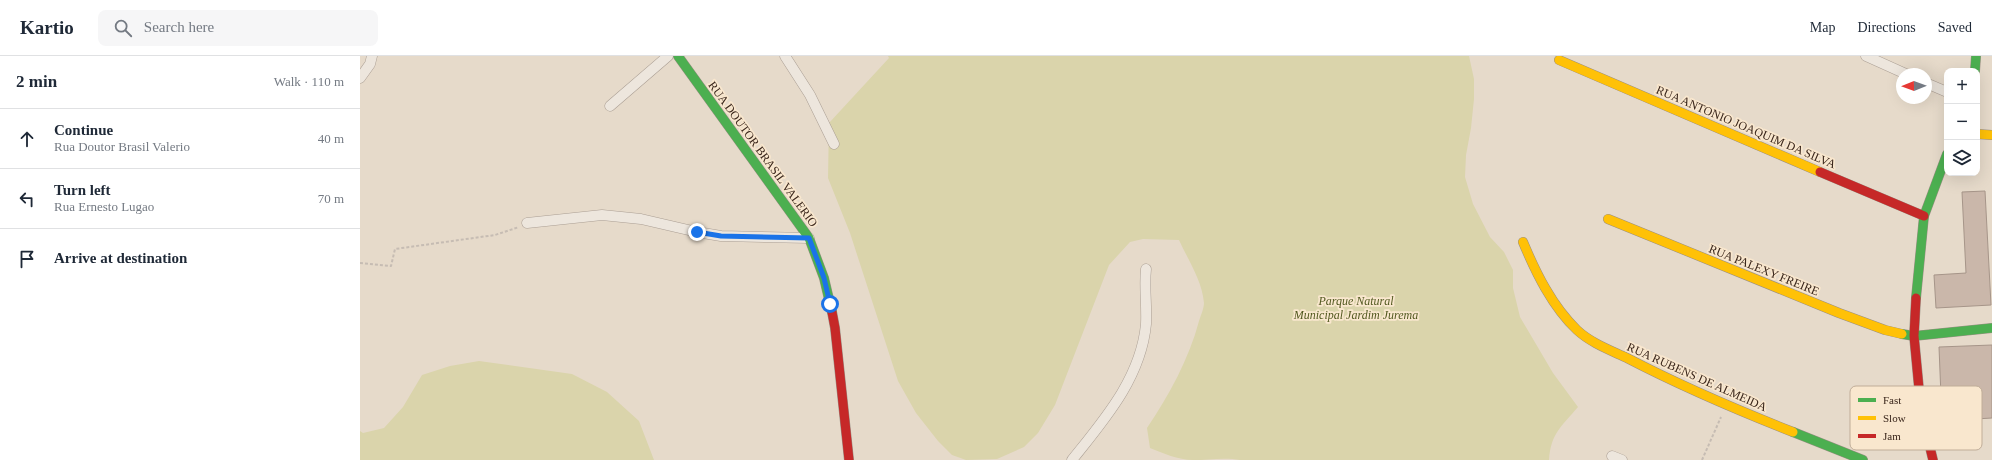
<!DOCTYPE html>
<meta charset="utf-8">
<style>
:root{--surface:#fff;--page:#f6f6f7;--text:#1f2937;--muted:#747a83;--line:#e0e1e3}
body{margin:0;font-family:Georgia,serif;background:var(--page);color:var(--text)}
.controls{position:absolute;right:12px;top:12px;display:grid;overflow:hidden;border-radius:8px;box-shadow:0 4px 16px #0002}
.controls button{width:36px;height:36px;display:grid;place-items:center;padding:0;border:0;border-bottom:1px solid var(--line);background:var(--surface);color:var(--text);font:20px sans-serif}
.compass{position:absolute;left:1536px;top:12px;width:36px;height:36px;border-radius:50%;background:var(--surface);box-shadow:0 4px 16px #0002;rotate:269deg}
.stop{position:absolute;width:12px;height:12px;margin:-9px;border:3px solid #1a73e8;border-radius:50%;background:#fff}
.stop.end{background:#1a73e8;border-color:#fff;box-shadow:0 1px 4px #0008}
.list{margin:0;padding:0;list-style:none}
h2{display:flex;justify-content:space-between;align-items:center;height:52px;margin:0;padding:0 16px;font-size:17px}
h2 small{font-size:13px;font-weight:400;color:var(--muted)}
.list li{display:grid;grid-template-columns:26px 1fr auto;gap:12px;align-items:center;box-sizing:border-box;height:60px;padding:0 16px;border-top:1px solid var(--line)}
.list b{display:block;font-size:15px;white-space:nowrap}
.list p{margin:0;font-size:13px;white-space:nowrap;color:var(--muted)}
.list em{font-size:13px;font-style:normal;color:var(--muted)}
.icon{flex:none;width:22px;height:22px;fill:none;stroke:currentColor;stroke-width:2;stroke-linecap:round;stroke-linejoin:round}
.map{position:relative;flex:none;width:1632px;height:404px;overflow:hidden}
header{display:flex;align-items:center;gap:24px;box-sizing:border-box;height:56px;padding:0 20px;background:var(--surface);border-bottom:1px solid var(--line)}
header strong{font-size:19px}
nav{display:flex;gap:22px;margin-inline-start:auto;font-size:14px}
.search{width:280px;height:36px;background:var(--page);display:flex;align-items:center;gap:10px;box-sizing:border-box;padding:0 14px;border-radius:8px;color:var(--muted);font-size:15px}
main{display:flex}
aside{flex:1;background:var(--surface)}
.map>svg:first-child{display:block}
.green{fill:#dad4ab}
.building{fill:#cab7aa;stroke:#a69589}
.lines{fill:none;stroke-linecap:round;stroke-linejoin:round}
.street-casing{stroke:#ab9f94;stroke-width:11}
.fast-casing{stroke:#9a8f84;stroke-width:10}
.slow-casing{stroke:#9a8f84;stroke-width:10}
.jam-casing{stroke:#9a8f84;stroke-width:10}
.path{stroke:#c6bcb3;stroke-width:2;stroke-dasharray:3 2;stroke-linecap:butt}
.street{stroke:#ede6dd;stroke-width:10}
.fast{stroke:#4caf50;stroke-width:9}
.slow{stroke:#ffc107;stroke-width:9}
.jam{stroke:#c62828;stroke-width:9}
.route{stroke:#1a73e8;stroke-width:5}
.labels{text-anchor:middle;stroke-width:3.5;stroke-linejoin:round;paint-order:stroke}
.street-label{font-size:12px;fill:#3a261b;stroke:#f9e7ce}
.park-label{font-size:12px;font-style:italic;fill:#525920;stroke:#f9e7ce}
.key{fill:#f9e7ce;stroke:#c0ad98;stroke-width:1}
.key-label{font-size:11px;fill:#3a261b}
</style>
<header>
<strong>Kartio</strong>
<div class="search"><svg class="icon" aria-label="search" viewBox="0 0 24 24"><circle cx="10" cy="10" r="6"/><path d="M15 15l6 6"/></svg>Search here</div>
<nav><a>Map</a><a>Directions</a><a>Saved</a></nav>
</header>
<main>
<aside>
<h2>2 min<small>Walk · 110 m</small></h2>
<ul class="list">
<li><svg class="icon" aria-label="ahead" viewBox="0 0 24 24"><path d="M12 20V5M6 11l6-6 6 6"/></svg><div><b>Continue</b><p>Rua Doutor Brasil Valerio</p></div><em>40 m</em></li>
<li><svg class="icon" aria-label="left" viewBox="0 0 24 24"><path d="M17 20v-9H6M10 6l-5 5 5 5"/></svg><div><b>Turn left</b><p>Rua Ernesto Lugao</p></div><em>70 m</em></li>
<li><svg class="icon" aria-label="arrive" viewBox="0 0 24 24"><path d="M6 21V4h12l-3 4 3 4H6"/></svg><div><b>Arrive at destination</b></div></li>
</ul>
</aside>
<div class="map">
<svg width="1632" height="404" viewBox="0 0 1632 404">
<rect width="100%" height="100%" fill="#e6daca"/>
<g class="green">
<path d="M528 0H1109L1114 23V43L1111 72 1106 99 1105 121 1113 148 1130 181 1144 196 1153 214V232L1160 261 1193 317 1218 351C1201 371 1191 377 1189 404H880C865 401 848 404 833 404 818 404 803 397 790 392L787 372C809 339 829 303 839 265 841 259 844 252 844 247 842 224 828 204 819 184L783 183 770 186 749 209 695 349 678 377 664 391 637 403 606 404 592 399 578 385 556 357 538 325 490 177 468 122 469 67 529 2Z"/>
<path d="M119 305 212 318 247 336 279 365 294 404H0V375L3 377 24 372 43 351 62 319 90 310Z"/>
</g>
<g class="building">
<path d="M1625 135 1631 249 1576 252 1574 219 1606 217 1602 136Z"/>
<path d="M1632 289V362L1582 365 1579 291Z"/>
</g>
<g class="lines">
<g class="street-casing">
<g id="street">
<path d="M425 0 450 39 474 88"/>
<path d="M1506 0 1546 18"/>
<path d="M0 22 10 8 12 0"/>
<path d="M1566 27 1587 36"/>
<path d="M250 50 308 0"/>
<path d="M167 167 242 159 281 163 337 176 361 180 449 182"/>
<path d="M1252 400 1262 404"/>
<path d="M712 404C744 364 781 322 786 268 787 249 784 231 786 213"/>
</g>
</g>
<g class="fast-casing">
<g id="fast">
<path d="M318 0 449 182 464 222 472 256"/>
<path d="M1615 15 1616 0"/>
<path d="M1556 242 1564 160 1587 98"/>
<path d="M1542 278 1554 280 1632 272"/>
<path d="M1433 376 1503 404"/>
</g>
</g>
<g class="slow-casing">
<g id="slow">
<path d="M1199 4 1460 116"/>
<path d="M1617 78 1632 79"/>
<path d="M1248 163 1479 257 1525 274 1542 278"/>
<path d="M1163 186C1176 217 1192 250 1217 274 1231 287 1250 294 1267 302 1321 330 1377 354 1433 376"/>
</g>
</g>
<g class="jam-casing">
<g id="jam">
<path d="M1460 116 1564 160"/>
<path d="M1556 242 1554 280 1561 354 1573 404"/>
<path d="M472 256 475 272 489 404"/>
</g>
</g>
<g class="path">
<path d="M0 207 31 210 35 193 135 179 159 171"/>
<path d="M1342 404 1361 361"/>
</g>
<use href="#street" class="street"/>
<use href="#fast" class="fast"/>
<use href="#slow" class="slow"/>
<use href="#jam" class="jam"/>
</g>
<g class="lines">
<path class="route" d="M337 176 361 180 449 182 464 222 470 248"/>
</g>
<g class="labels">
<g class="street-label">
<text transform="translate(1386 71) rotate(23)" y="4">RUA ANTONIO JOAQUIM DA SILVA</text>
<text transform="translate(403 98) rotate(54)" y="4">RUA DOUTOR BRASIL VALERIO</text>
<text transform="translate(1404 214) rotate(22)" y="4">RUA PALEXY FREIRE</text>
<text transform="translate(1337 321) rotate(24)" y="4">RUA RUBENS DE ALMEIDA</text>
</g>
<g class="park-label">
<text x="996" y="249">Parque Natural<tspan x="996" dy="14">Municipal Jardim Jurema</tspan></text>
</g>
</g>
<rect x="1490" y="330" width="132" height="64" rx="6" class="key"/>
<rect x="1498" y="342" width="18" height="4" fill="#4caf50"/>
<rect x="1498" y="360" width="18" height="4" fill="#ffc107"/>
<rect x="1498" y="378" width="18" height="4" fill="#c62828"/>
<g class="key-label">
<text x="1523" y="348">Fast</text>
<text x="1523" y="366">Slow</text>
<text x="1523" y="384">Jam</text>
</g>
</svg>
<div class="controls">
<button>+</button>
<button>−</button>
<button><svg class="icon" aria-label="layers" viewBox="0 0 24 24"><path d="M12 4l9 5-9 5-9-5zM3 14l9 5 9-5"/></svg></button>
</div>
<svg class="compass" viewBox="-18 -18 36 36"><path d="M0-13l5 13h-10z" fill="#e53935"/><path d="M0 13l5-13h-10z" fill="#747a83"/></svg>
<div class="stop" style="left:470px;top:248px"></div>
<div class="stop end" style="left:337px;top:176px"></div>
</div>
</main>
